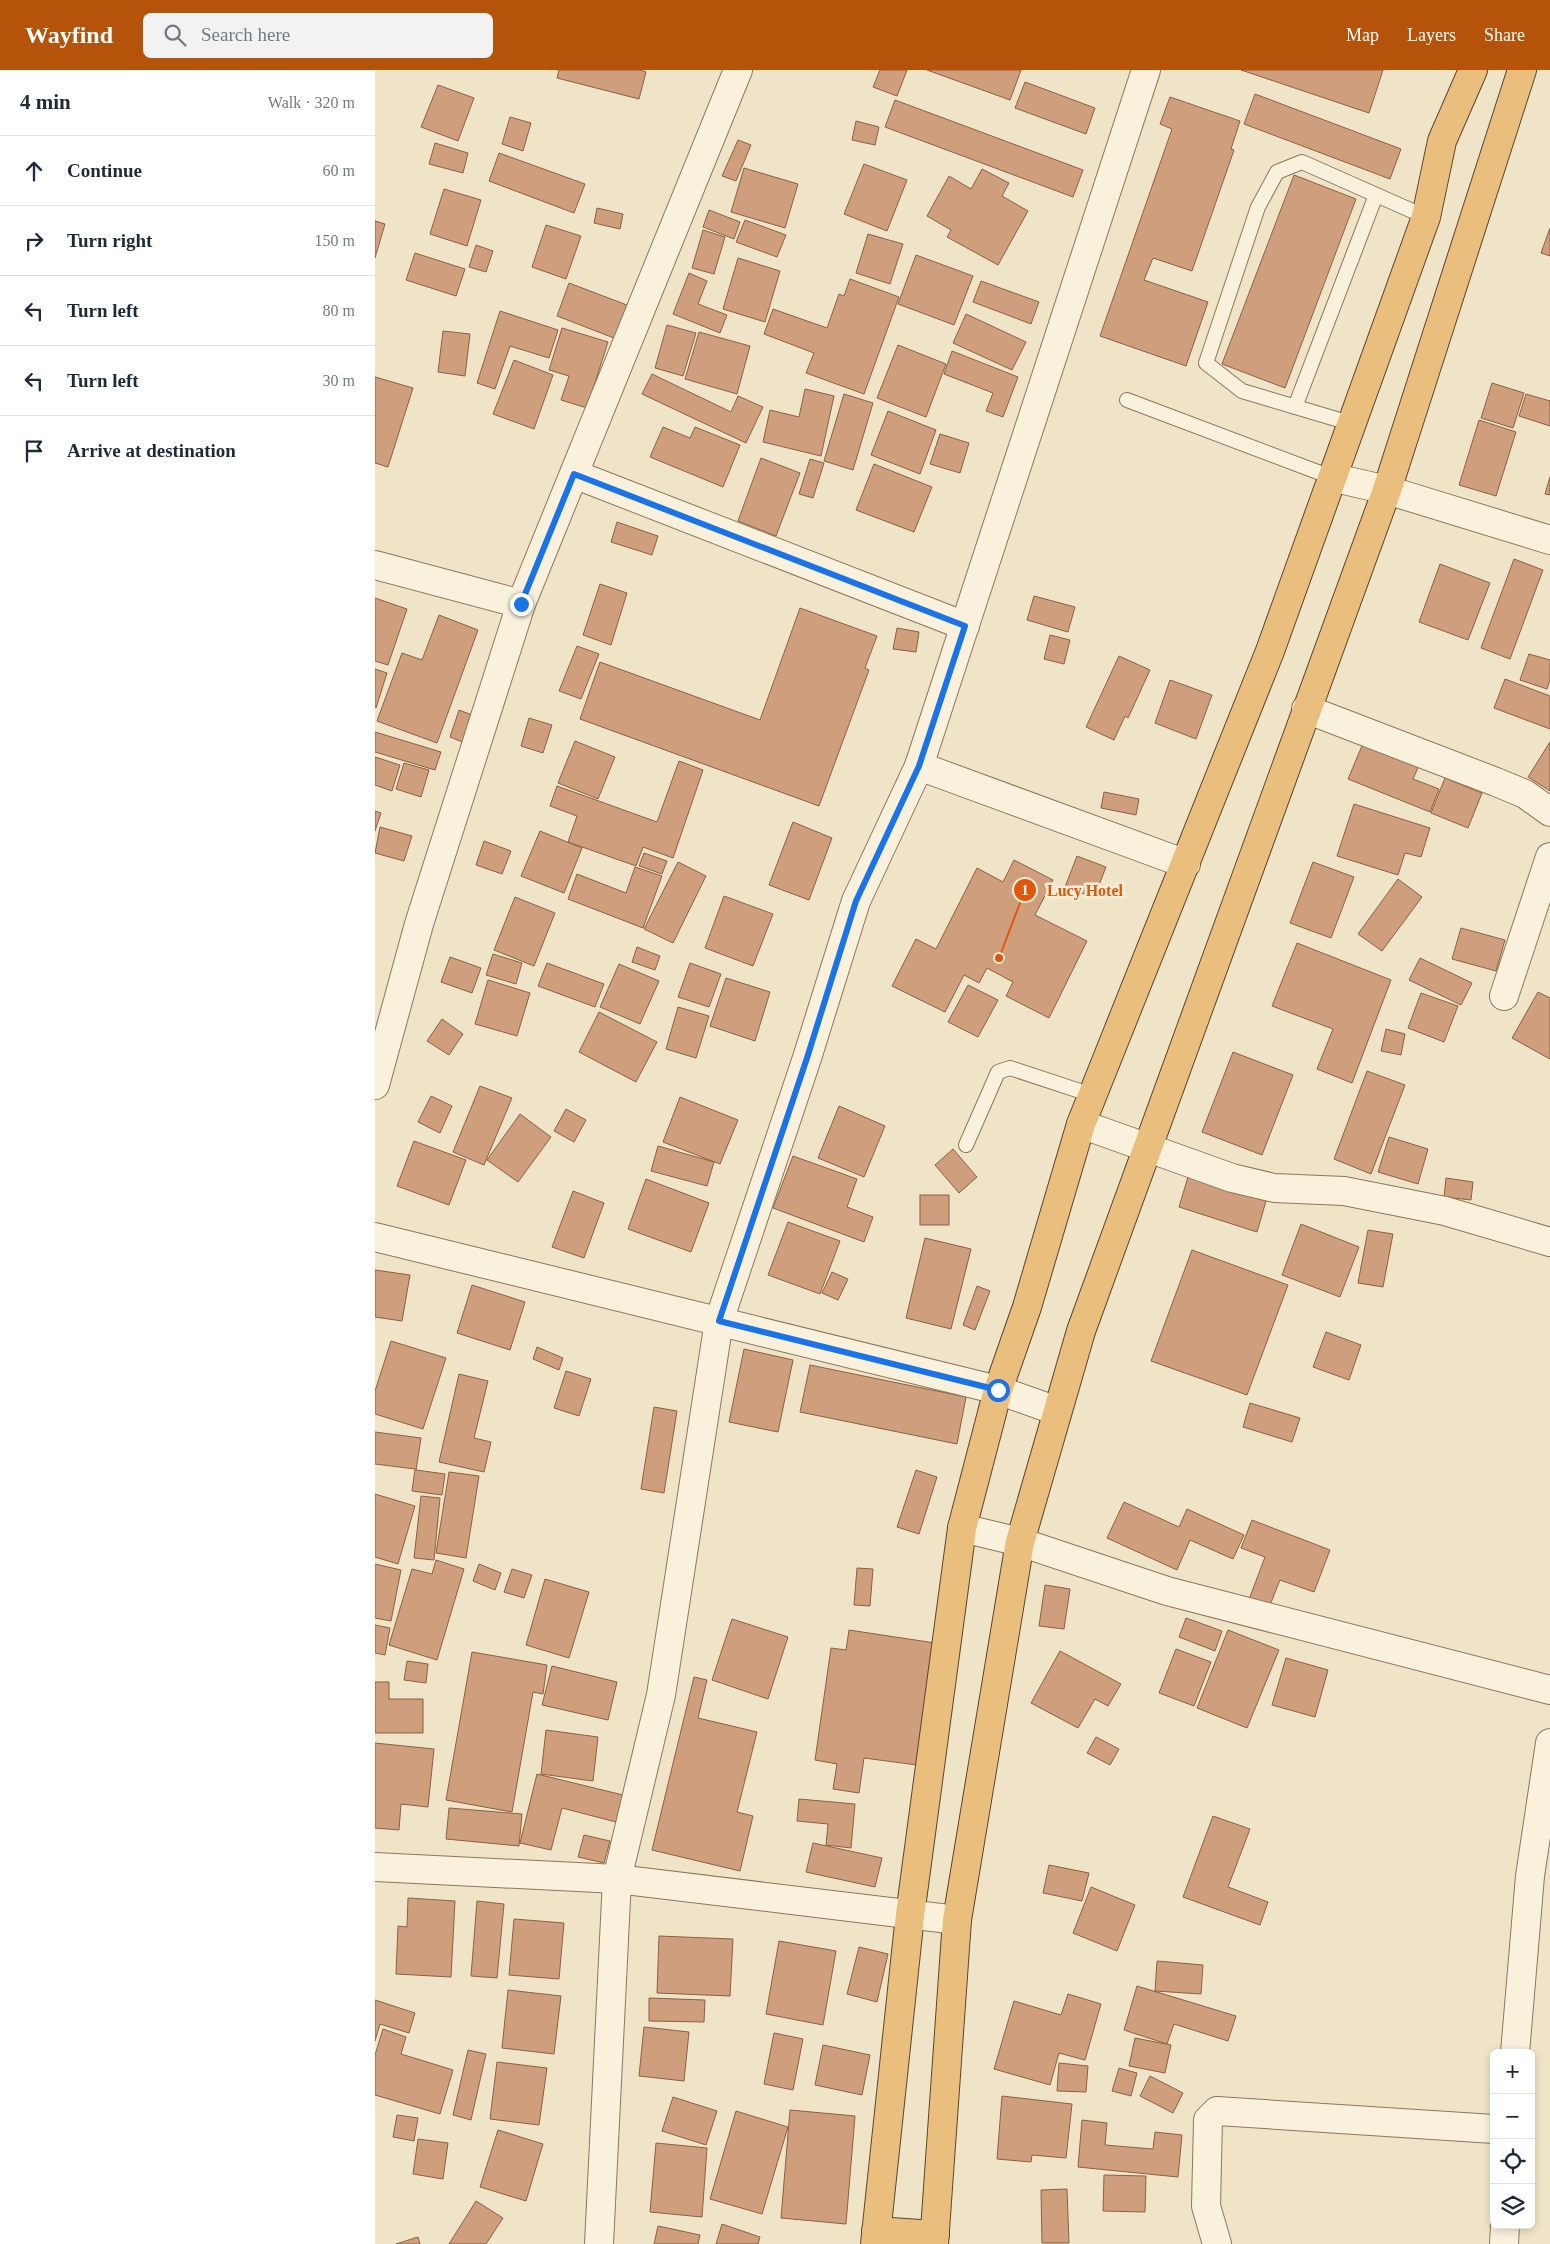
<!DOCTYPE html>
<meta charset="utf-8">
<style>
:root{--surface:#fff;--page:#f2f2f3;--text:#1f2937;--muted:#747a83;--line:#e0e1e3;--accent:#b45309}
body{margin:0;font-family:"Times New Roman",serif;background:var(--page);color:var(--text)}
.controls{position:absolute;right:15px;bottom:15px;display:grid;overflow:hidden;border-radius:8px;box-shadow:0 2px 8px #0003}
.controls button{width:45px;height:45px;display:grid;place-items:center;padding:0;border:0;border-bottom:1px solid var(--line);background:var(--surface);color:var(--text);font:25px sans-serif}
.stop{position:absolute;width:15px;height:15px;margin:-11px;border:4px solid #1a73e8;border-radius:50%;background:#fff}
.stop.end{background:#1a73e8;border-color:#fff;box-shadow:0 1px 5px #0008}
.list{margin:0;padding:0;list-style:none}
h2{display:flex;justify-content:space-between;align-items:center;height:65px;margin:0;padding:0 20px;font-size:21px}
h2 small{font-size:16px;font-weight:400;color:var(--muted)}
.list li{display:grid;grid-template-columns:32px 1fr auto;gap:15px;align-items:center;box-sizing:border-box;height:70px;padding:0 20px;border-top:1px solid var(--line)}
.list b{display:block;font-size:19px;white-space:nowrap}
.list em{font-size:16px;font-style:normal;color:var(--muted)}
.icon{flex:none;width:28px;height:28px;fill:none;stroke:currentColor;stroke-width:2;stroke-linecap:round;stroke-linejoin:round}
.map{position:relative;flex:none;width:1175px;height:2174px;overflow:hidden}
header{display:flex;align-items:center;gap:30px;box-sizing:border-box;height:70px;padding:0 25px;background:var(--accent);color:#fff}
header strong{font-size:24px}
nav{display:flex;gap:28px;margin-inline-start:auto;font-size:18px}
.search{width:350px;height:45px;background:var(--page);display:flex;align-items:center;gap:12px;box-sizing:border-box;padding:0 18px;border-radius:8px;color:var(--muted);font-size:19px}
main{display:flex}
aside{flex:1;background:var(--surface)}
.map>svg:first-child{display:block}
.building{fill:#cf9f7d;stroke:#8d5f41}
.lines{fill:none;stroke-linecap:round;stroke-linejoin:round}
.service-casing{stroke:#8d765c;stroke-width:16}
.minor-casing{stroke:#8d765c;stroke-width:30}
.trunk-casing{stroke:#5b4430;stroke-width:30}
.service{stroke:#faf1dc;stroke-width:14}
.minor{stroke:#faf1dc;stroke-width:28}
.trunk{stroke:#eabe7c;stroke-width:28}
.route{stroke:#1a73e8;stroke-width:6}
.leader{fill:none;stroke:#df570d;stroke-width:2}
.callout-dot{fill:#df570d;stroke:#f7eed8;stroke-width:2}
.mark-label{font-size:15px;text-anchor:middle;font-weight:bold;fill:#fff}
.callout-label{font-size:16px;text-anchor:middle;font-weight:bold;fill:#df570d;stroke:#f7eed8;stroke-width:5;stroke-linejoin:round;paint-order:stroke}
</style>
<header>
<strong>Wayfind</strong>
<div class="search"><svg class="icon" aria-label="search" viewBox="0 0 24 24"><circle cx="10" cy="10" r="6"/><path d="M15 15l6 6"/></svg>Search here</div>
<nav><a>Map</a><a>Layers</a><a>Share</a></nav>
</header>
<main>
<aside>
<h2>4 min<small>Walk · 320 m</small></h2>
<ul class="list">
<li><svg class="icon" aria-label="ahead" viewBox="0 0 24 24"><path d="M12 20V5M6 11l6-6 6 6"/></svg><div><b>Continue</b></div><em>60 m</em></li>
<li><svg class="icon" aria-label="right" viewBox="0 0 24 24"><path d="M7 20v-9h11M14 6l5 5-5 5"/></svg><div><b>Turn right</b></div><em>150 m</em></li>
<li><svg class="icon" aria-label="left" viewBox="0 0 24 24"><path d="M17 20v-9H6M10 6l-5 5 5 5"/></svg><div><b>Turn left</b></div><em>80 m</em></li>
<li><svg class="icon" aria-label="left" viewBox="0 0 24 24"><path d="M17 20v-9H6M10 6l-5 5 5 5"/></svg><div><b>Turn left</b></div><em>30 m</em></li>
<li><svg class="icon" aria-label="arrive" viewBox="0 0 24 24"><path d="M6 21V4h12l-3 4 3 4H6"/></svg><div><b>Arrive at destination</b></div></li>
</ul>
</aside>
<div class="map">
<svg width="1175" height="2174" viewBox="0 0 1175 2174">
<rect width="100%" height="100%" fill="#f0e4c8"/>
<g class="building">
<path d="M184 0H265L271 2 264 29 182 8Z"/>
<path d="M505 0H532L522 26 498 17Z"/>
<path d="M552 0H646L635 30Z"/>
<path d="M866 0H1008L994 43Z"/>
<path d="M650 12 720 38 711 64 640 38Z"/>
<path d="M63 15 99 28 83 71 46 57Z"/>
<path d="M880 24 1026 79 1015 109 869 54Z"/>
<path d="M795 27 865 51 856 79 859 80 817 201 778 188 769 210 833 232 811 296 725 266 797 59 785 54Z"/>
<path d="M520 30 708 100 698 127 510 57Z"/>
<path d="M135 47 156 53 148 81 127 74Z"/>
<path d="M481 51 504 57 500 75 477 70Z"/>
<path d="M363 70 376 75 361 111 347 106Z"/>
<path d="M60 73 93 83 88 103 54 94Z"/>
<path d="M124 83 210 114 199 143 114 111Z"/>
<path d="M489 94 532 110 512 161 469 144Z"/>
<path d="M369 98 423 114 410 158 356 142Z"/>
<path d="M607 99 634 113 627 126 653 141 623 195 572 167 576 160 552 146 574 106 596 119Z"/>
<path d="M919 105 981 129 910 318 847 294Z"/>
<path d="M69 119 106 130 92 176 55 164Z"/>
<path d="M222 138 248 144 245 159 219 153Z"/>
<path d="M334 140 365 152 359 169 328 157Z"/>
<path d="M370 150 411 165 402 187 361 172Z"/>
<path d="M0 151 10 154 0 188Z"/>
<path d="M171 155 206 166 191 209 157 197Z"/>
<path d="M1175 158V186L1166 183Z"/>
<path d="M328 160 350 167 339 204 317 198Z"/>
<path d="M493 164 528 174 515 214 481 203Z"/>
<path d="M101 175 118 181 111 202 94 197Z"/>
<path d="M40 183 90 199 81 226 31 210Z"/>
<path d="M541 185 598 206 579 255 523 234Z"/>
<path d="M363 188 405 201 390 252 348 239Z"/>
<path d="M314 203 332 211 323 234 352 245 345 263 298 244Z"/>
<path d="M475 209 524 227 489 324 431 303 439 283 389 264 398 239 452 258 464 224 469 226Z"/>
<path d="M606 211 664 232 656 254 598 232Z"/>
<path d="M194 213 252 235 239 268 182 246Z"/>
<path d="M125 241 183 260 174 288 135 276 120 319 102 313Z"/>
<path d="M591 244 651 272 637 300 578 273Z"/>
<path d="M292 255 321 263 308 306 280 298Z"/>
<path d="M187 258 233 272 212 338 186 330 194 306 174 300Z"/>
<path d="M68 261 95 264 90 306 63 302Z"/>
<path d="M324 262 375 276 362 324 310 309Z"/>
<path d="M523 275 571 294 551 347 502 328Z"/>
<path d="M577 281 643 307 628 347 611 341 618 323 569 304Z"/>
<path d="M139 290 178 305 159 359 118 344Z"/>
<path d="M277 304 356 342 363 326 388 337 371 373 267 324Z"/>
<path d="M0 307 38 318 13 397 0 393Z"/>
<path d="M1117 313 1149 323 1138 358 1106 348Z"/>
<path d="M430 319 459 326 446 386 388 372 395 340 424 347Z"/>
<path d="M469 324 498 333 478 400 449 391Z"/>
<path d="M1151 324 1175 331V356L1144 346Z"/>
<path d="M513 341 561 360 545 404 496 385Z"/>
<path d="M1104 350 1141 362 1121 426 1084 415Z"/>
<path d="M288 357 315 368 320 357 365 375 348 417 275 387Z"/>
<path d="M565 364 594 373 585 403 555 394Z"/>
<path d="M386 388 425 403 401 466 363 451Z"/>
<path d="M435 389 449 393 438 428 424 424Z"/>
<path d="M499 394 557 417 539 462 481 440Z"/>
<path d="M1175 407V425L1170 424Z"/>
<path d="M242 452 283 466 277 485 236 472Z"/>
<path d="M1139 489 1168 500 1135 589 1106 578Z"/>
<path d="M1065 494 1115 513 1093 570 1044 552Z"/>
<path d="M225 514 252 523 236 575 208 565Z"/>
<path d="M659 526 700 537 693 562 652 550Z"/>
<path d="M0 528 32 539 13 595 0 591Z"/>
<path d="M425 538 502 566 490 598 494 600 444 736 205 649 225 592 385 650Z"/>
<path d="M64 545 103 560 62 673 2 651 27 583 47 590Z"/>
<path d="M522 558 544 562 541 582 518 579Z"/>
<path d="M675 565 695 570 689 594 669 589Z"/>
<path d="M202 576 224 584 206 629 184 621Z"/>
<path d="M1154 584 1175 590V609L1172 619 1145 610Z"/>
<path d="M744 586 775 600 753 648 750 646 739 670 711 657Z"/>
<path d="M0 599 12 603 1 638 0 637Z"/>
<path d="M1130 609 1175 626V659L1119 638Z"/>
<path d="M795 610 837 625 821 669 780 653Z"/>
<path d="M84 640 100 646 90 673 75 667Z"/>
<path d="M154 648 177 655 168 683 146 676Z"/>
<path d="M0 662 66 682 60 700 0 682Z"/>
<path d="M200 671 240 687 223 729 183 713Z"/>
<path d="M989 671 1045 693 1038 709 1064 719 1055 742 973 709Z"/>
<path d="M1175 672V721L1153 707Z"/>
<path d="M0 687 25 695 17 721 0 715Z"/>
<path d="M304 691 328 700 298 788 268 777 261 796 193 772 202 746 175 736 182 716 282 752Z"/>
<path d="M29 693 54 700 46 727 21 719Z"/>
<path d="M1070 708 1107 723 1093 758 1056 743Z"/>
<path d="M729 722 764 729 761 745 726 738Z"/>
<path d="M979 734 1055 758 1046 787 1030 783 1023 805 962 786Z"/>
<path d="M0 741 6 743 0 761Z"/>
<path d="M418 752 457 768 434 830 394 815Z"/>
<path d="M5 757 37 766 29 791 0 783Z"/>
<path d="M165 761 207 778 189 823 146 806Z"/>
<path d="M109 771 136 781 127 804 101 795Z"/>
<path d="M269 783 292 791 287 804 264 796Z"/>
<path d="M702 786 731 797 719 828 690 817Z"/>
<path d="M639 790 678 810 660 845 712 871 674 948 631 926 638 912 612 898 604 913 589 905 570 942 517 916 541 869 561 879 602 798 628 812Z"/>
<path d="M303 792 331 806 298 873 269 859Z"/>
<path d="M938 792 979 807 956 868 915 853Z"/>
<path d="M260 797 287 806 268 858 193 829 202 804 251 823Z"/>
<path d="M1023 809 1047 827 1007 881 983 864Z"/>
<path d="M349 826 398 844 378 896 330 878Z"/>
<path d="M140 827 180 843 159 896 119 880Z"/>
<path d="M1086 858 1130 870 1121 901 1077 889Z"/>
<path d="M922 873 1016 910 977 1013 942 999 958 959 897 936Z"/>
<path d="M262 877 285 886 280 900 257 892Z"/>
<path d="M118 884 147 893 141 914 111 905Z"/>
<path d="M75 887 106 898 97 923 66 912Z"/>
<path d="M1045 888 1097 913 1086 935 1034 910Z"/>
<path d="M172 893 229 914 220 937 163 916Z"/>
<path d="M315 893 346 904 334 937 303 927Z"/>
<path d="M244 894 284 911 265 954 225 937Z"/>
<path d="M351 908 395 922 380 971 335 956Z"/>
<path d="M113 910 155 923 142 966 100 954Z"/>
<path d="M593 915 623 930 603 967 573 952Z"/>
<path d="M1163 922 1175 928V989L1137 968Z"/>
<path d="M1046 923 1083 936 1069 972 1033 958Z"/>
<path d="M303 937 334 946 321 988 291 979Z"/>
<path d="M224 942 282 972 261 1012 204 982Z"/>
<path d="M67 949 88 964 74 985 52 971Z"/>
<path d="M1011 959 1030 964 1026 985 1006 981Z"/>
<path d="M858 982 918 1005 887 1085 827 1062Z"/>
<path d="M992 1001 1030 1015 996 1104 959 1089Z"/>
<path d="M105 1016 137 1028 109 1095 78 1082Z"/>
<path d="M56 1026 77 1036 65 1063 43 1052Z"/>
<path d="M305 1027 363 1050 345 1094 288 1072Z"/>
<path d="M464 1036 510 1056 489 1107 443 1088Z"/>
<path d="M191 1039 211 1050 199 1072 179 1061Z"/>
<path d="M145 1044 176 1067 143 1112 112 1090Z"/>
<path d="M1014 1067 1053 1079 1043 1114 1003 1102Z"/>
<path d="M39 1071 91 1090 74 1135 22 1116Z"/>
<path d="M283 1076 339 1092 332 1116 276 1101Z"/>
<path d="M578 1079 602 1107 584 1123 560 1095Z"/>
<path d="M418 1086 482 1109 472 1137 498 1147 489 1172 398 1138Z"/>
<path d="M813 1107 891 1131 882 1162 804 1137Z"/>
<path d="M1071 1108 1098 1112 1096 1130 1069 1127Z"/>
<path d="M271 1109 334 1133 316 1182 253 1159Z"/>
<path d="M198 1121 229 1133 209 1188 177 1177Z"/>
<rect x="545" y="1125" width="29" height="30"/>
<path d="M413 1152 465 1171 445 1224 393 1205Z"/>
<path d="M926 1154 984 1177 965 1227 907 1205Z"/>
<path d="M993 1160 1018 1164 1008 1217 983 1213Z"/>
<path d="M550 1168 596 1179 576 1259 531 1248Z"/>
<path d="M817 1180 913 1215 872 1325 776 1291Z"/>
<path d="M0 1200 35 1205 27 1251 0 1247Z"/>
<path d="M457 1202 473 1209 463 1230 447 1223Z"/>
<path d="M97 1215 150 1232 135 1280 82 1263Z"/>
<path d="M602 1216 615 1221 600 1260 588 1255Z"/>
<path d="M951 1262 986 1275 974 1310 938 1297Z"/>
<path d="M16 1271 71 1288 48 1359 0 1344V1321Z"/>
<path d="M162 1277 188 1288 184 1300 158 1289Z"/>
<path d="M369 1279 418 1290 403 1362 354 1352Z"/>
<path d="M435 1295 591 1327 582 1374 425 1342Z"/>
<path d="M191 1301 216 1309 204 1346 179 1338Z"/>
<path d="M84 1304 113 1311 99 1368 116 1372 109 1402 64 1392Z"/>
<path d="M875 1333 925 1348 917 1372 868 1357Z"/>
<path d="M279 1337 302 1341 289 1423 266 1419Z"/>
<path d="M0 1362 46 1368 41 1400 70 1404 67 1425 37 1421 40 1399 0 1394Z"/>
<path d="M541 1400 562 1407 544 1464 522 1457Z"/>
<path d="M74 1402 104 1406 91 1488 61 1483Z"/>
<path d="M0 1424 40 1436 23 1494 0 1487Z"/>
<path d="M46 1426 65 1428 59 1490 39 1488Z"/>
<path d="M749 1432 804 1457 812 1439 869 1465 858 1489 815 1470 802 1500 732 1468Z"/>
<path d="M877 1450 955 1480 939 1522 905 1510 893 1540 873 1532 890 1487 866 1478Z"/>
<path d="M61 1490 89 1499 62 1590 14 1575 37 1499 57 1504Z"/>
<path d="M0 1494 26 1500 16 1551 0 1548Z"/>
<path d="M104 1494 126 1503 120 1520 98 1511Z"/>
<path d="M482 1498 498 1499 495 1536 479 1535Z"/>
<path d="M137 1499 157 1505 149 1528 129 1522Z"/>
<path d="M170 1509 214 1522 194 1588 151 1575Z"/>
<path d="M670 1515 695 1519 689 1559 664 1556Z"/>
<path d="M811 1548 847 1561 840 1581 804 1567Z"/>
<path d="M357 1549 413 1567 393 1629 337 1610Z"/>
<path d="M0 1555 15 1558 10 1585 0 1583Z"/>
<path d="M474 1560 560 1573 542 1695 489 1688 484 1723 458 1719 462 1694 440 1690 456 1578 471 1580Z"/>
<path d="M853 1560 904 1580 872 1658 822 1638Z"/>
<path d="M801 1579 836 1592 819 1636 784 1623Z"/>
<path d="M685 1581 746 1614 733 1636 720 1629 703 1658 656 1633Z"/>
<path d="M97 1582 172 1595 168 1624 158 1622 137 1742 71 1730Z"/>
<path d="M911 1588 953 1600 940 1647 897 1635Z"/>
<path d="M32 1591 53 1594 51 1613 29 1610Z"/>
<path d="M177 1596 242 1612 233 1650 167 1635Z"/>
<path d="M319 1607 332 1610 323 1648 382 1662 362 1742 378 1746 365 1801 277 1780Z"/>
<path d="M0 1612H14V1629H48V1663H0Z"/>
<path d="M171 1660 223 1667 218 1711 166 1704Z"/>
<path d="M721 1667 744 1679 735 1695 712 1683Z"/>
<path d="M0 1673 59 1679 53 1737 26 1734 24 1760 0 1758Z"/>
<path d="M162 1704 248 1725 241 1752 187 1738 176 1780 145 1773Z"/>
<path d="M424 1729 480 1734 476 1778 451 1775 453 1754 422 1751Z"/>
<path d="M74 1738 147 1744 144 1776 71 1769Z"/>
<path d="M838 1746 875 1759 853 1817 893 1832 885 1855 808 1827Z"/>
<path d="M209 1765 235 1771 229 1793 203 1787Z"/>
<path d="M438 1773 507 1788 500 1817 431 1802Z"/>
<path d="M674 1795 714 1803 707 1831 668 1823Z"/>
<path d="M716 1817 760 1835 742 1881 698 1863Z"/>
<path d="M33 1828 80 1831 76 1907 21 1904 23 1856 32 1857Z"/>
<path d="M102 1831 129 1834 122 1908 96 1906Z"/>
<path d="M139 1849 189 1853 184 1909 134 1905Z"/>
<path d="M284 1866 358 1869 355 1926 282 1923Z"/>
<path d="M404 1871 461 1881 448 1955 391 1944Z"/>
<path d="M484 1877 513 1884 502 1932 472 1924Z"/>
<path d="M782 1891 828 1895 826 1924 780 1921Z"/>
<path d="M762 1916 861 1946 853 1971 799 1954 792 1974 749 1960Z"/>
<path d="M133 1920 186 1926 179 1984 127 1978Z"/>
<path d="M693 1924 726 1934 710 1990 684 1983 675 2015 619 1999 639 1931 686 1945Z"/>
<path d="M274 1928 330 1930 329 1952 274 1951Z"/>
<path d="M0 1930 40 1943 34 1963 5 1954 0 1971Z"/>
<path d="M269 1957 314 1962 309 2011 264 2006Z"/>
<path d="M8 1959 31 1967 26 1984 78 2000 65 2044 0 2025V1985Z"/>
<path d="M399 1963 428 1969 418 2020 389 2014Z"/>
<path d="M760 1968 796 1975 790 2003 754 1996Z"/>
<path d="M448 1975 495 1985 487 2025 440 2015Z"/>
<path d="M93 1980 111 1984 96 2050 78 2045Z"/>
<path d="M122 1992 172 1998 164 2055 115 2049Z"/>
<path d="M684 1993 713 1996 711 2022 682 2021Z"/>
<path d="M744 1998 762 2003 756 2026 737 2021Z"/>
<path d="M775 2006 808 2023 798 2043 765 2026Z"/>
<path d="M627 2026 697 2034 691 2088 657 2085 656 2092 622 2089Z"/>
<path d="M298 2027 342 2041 331 2075 287 2061Z"/>
<path d="M415 2040 480 2046 471 2154 406 2148Z"/>
<path d="M361 2041 413 2057 387 2144 335 2129Z"/>
<path d="M22 2045 43 2048 39 2071 18 2067Z"/>
<path d="M707 2050 732 2053 730 2075 778 2079 780 2062 807 2065 803 2107 703 2097Z"/>
<path d="M123 2060 168 2074 151 2131 105 2117Z"/>
<path d="M43 2069 73 2073 68 2109 38 2104Z"/>
<path d="M281 2073 332 2078 327 2147 275 2142Z"/>
<path d="M729 2105 771 2106 770 2142 728 2141Z"/>
<path d="M692 2119 694 2173H667L666 2120Z"/>
<path d="M101 2131 128 2148 111 2174H74Z"/>
<path d="M347 2154 385 2167 383 2174H341Z"/>
<path d="M283 2156 325 2165 323 2174H279Z"/>
<path d="M43 2167 45 2174H21Z"/>
</g>
<g class="lines">
<g class="service-casing">
<g id="service">
<path d="M752 330 956 407"/>
<path d="M920 337 1001 125"/>
<path d="M978 354 867 321 831 293 883 137 902 102 927 92 1051 147"/>
<path d="M591 1075 623 1002 635 998 717 1025"/>
</g>
</g>
<g class="minor-casing">
<g id="minor">
<path d="M199 404 590 556"/>
<path d="M956 407 1012 420 1175 470"/>
<path d="M0 495 146 534"/>
<path d="M931 639 1121 712 1150 724 1175 742"/>
<path d="M544 696 811 794"/>
<path d="M1129 926 1175 787"/>
<path d="M0 1015 44 854 146 534 363 0"/>
<path d="M706 1054 857 1108 899 1118 969 1121 1070 1141 1175 1172"/>
<path d="M0 1167 623 1320 682 1341"/>
<path d="M587 1458 645 1472 792 1521 1175 1620"/>
<path d="M0 1797 242 1809 582 1850"/>
<path d="M1140 1983 1155 1806 1175 1673"/>
<path d="M224 2174 242 1809 286 1625 344 1251 432 988 481 831 544 696 771 0"/>
<path d="M842 2174 831 2136 833 2050 842 2041 1119 2059"/>
<path d="M1129 2174 1130 2155"/>
</g>
</g>
<g class="trunk-casing">
<g id="trunk">
<path d="M501 2161 560 2165"/>
<path d="M500 2174 535 1845 587 1458 623 1320 652 1237 706 1054 895 581 1051 147 1067 71 1098 0"/>
<path d="M559 2174 582 1850 645 1472 706 1261 1012 420 1147 0"/>
</g>
</g>
<use href="#service" class="service"/>
<use href="#minor" class="minor"/>
<use href="#trunk" class="trunk"/>
</g>
<g class="lines">
<path class="route" d="M146 534 199 404 590 556 544 696 481 831 432 988 344 1251 623 1320"/>
</g>
<path class="leader" d="M624 888L650 820"/>
<g class="callout-dot">
<circle cx="624" cy="888" r="5"/>
<circle cx="650" cy="820" r="12"/>
</g>
<g class="mark-label">
<text x="650" y="825">1</text>
</g>
<g class="callout-label">
<text x="710" y="826">Lucy Hotel</text>
</g>
</svg>
<div class="controls">
<button>+</button>
<button>−</button>
<button><svg class="icon" aria-label="locate" viewBox="0 0 24 24"><circle cx="12" cy="12" r="6"/><path d="M12 2v4M12 18v4M2 12h4M18 12h4"/></svg></button>
<button><svg class="icon" aria-label="layers" viewBox="0 0 24 24"><path d="M12 4l9 5-9 5-9-5zM3 14l9 5 9-5"/></svg></button>
</div>
<div class="stop" style="left:623px;top:1320px"></div>
<div class="stop end" style="left:146px;top:534px"></div>
</div>
</main>
